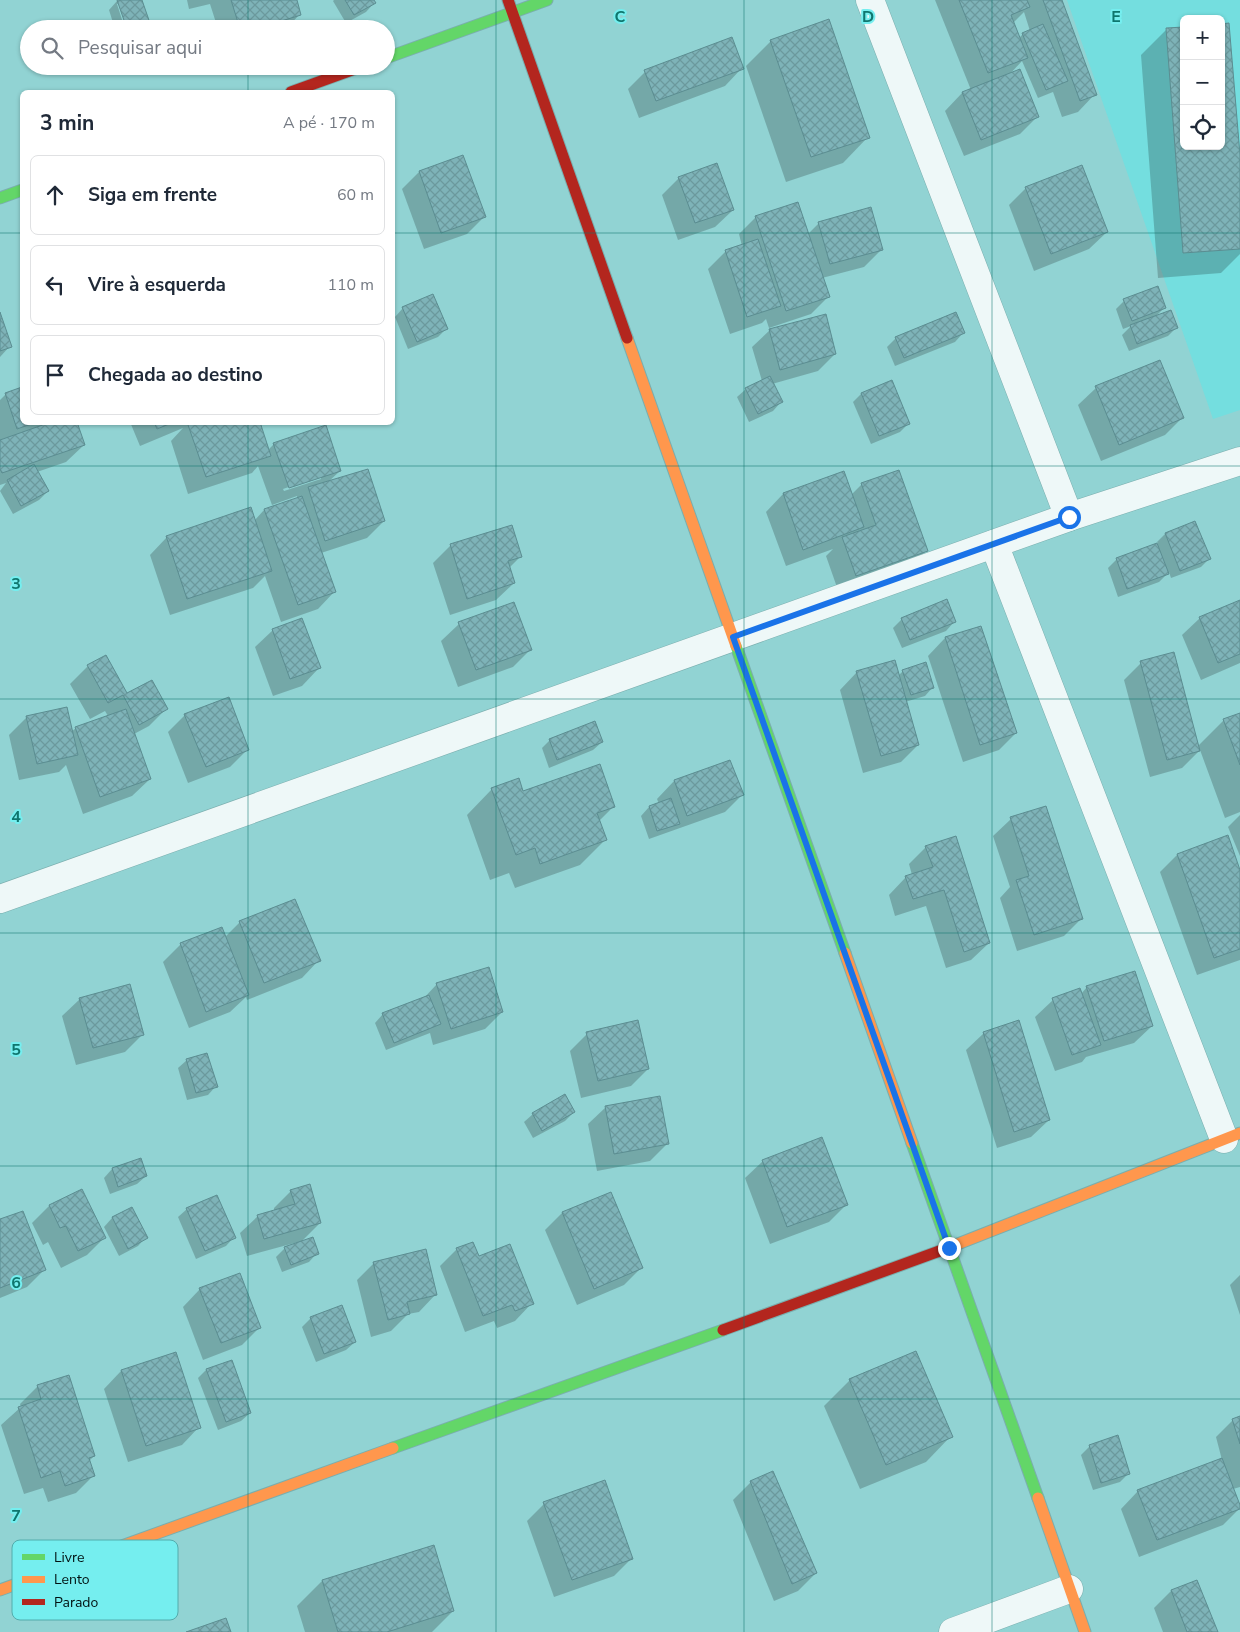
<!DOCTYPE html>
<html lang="pt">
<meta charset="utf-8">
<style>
:root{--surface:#fff;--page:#f2f2f3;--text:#1f2937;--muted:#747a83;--line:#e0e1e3}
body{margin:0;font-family:"Nunito Sans",sans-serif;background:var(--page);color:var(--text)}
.controls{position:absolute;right:15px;top:15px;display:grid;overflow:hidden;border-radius:8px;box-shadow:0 1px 4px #0004}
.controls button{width:45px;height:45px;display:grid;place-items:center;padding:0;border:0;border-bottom:1px solid var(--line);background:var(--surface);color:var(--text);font:25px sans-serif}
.stop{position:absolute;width:15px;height:15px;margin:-11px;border:4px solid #1a73e8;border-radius:50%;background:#fff}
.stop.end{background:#1a73e8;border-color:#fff;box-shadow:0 1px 5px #0008}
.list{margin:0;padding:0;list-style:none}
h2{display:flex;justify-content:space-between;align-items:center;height:65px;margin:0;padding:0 20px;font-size:21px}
h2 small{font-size:16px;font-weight:400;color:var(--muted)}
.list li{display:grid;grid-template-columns:32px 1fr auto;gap:15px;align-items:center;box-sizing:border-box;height:80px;margin:0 10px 10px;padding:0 10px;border:1px solid var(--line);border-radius:8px}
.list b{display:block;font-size:19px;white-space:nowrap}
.list em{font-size:16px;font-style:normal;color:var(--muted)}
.icon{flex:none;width:28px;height:28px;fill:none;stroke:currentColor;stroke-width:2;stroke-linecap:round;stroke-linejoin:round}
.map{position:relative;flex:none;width:1240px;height:1632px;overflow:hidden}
.search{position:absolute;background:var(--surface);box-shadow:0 1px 4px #0004;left:20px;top:20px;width:375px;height:55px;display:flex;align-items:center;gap:12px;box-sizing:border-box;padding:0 18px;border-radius:28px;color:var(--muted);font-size:19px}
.panel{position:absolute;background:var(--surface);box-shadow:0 1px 4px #0004;left:20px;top:90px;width:375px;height:335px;border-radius:8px}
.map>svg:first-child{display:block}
.built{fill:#74dedf;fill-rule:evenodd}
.shadow{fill:#0003;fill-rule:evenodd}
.building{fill:url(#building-cross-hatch);stroke:#5b8d91}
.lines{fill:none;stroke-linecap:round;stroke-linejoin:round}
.street-casing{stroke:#7aaeae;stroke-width:29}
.fast-casing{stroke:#7aaeae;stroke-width:13}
.slow-casing{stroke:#7aaeae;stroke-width:13}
.jam-casing{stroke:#7aaeae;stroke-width:13}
.street{stroke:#eef8f8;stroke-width:28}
.fast{stroke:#63d668;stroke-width:11}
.slow{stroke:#ff974d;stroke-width:11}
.jam{stroke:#b3261e;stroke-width:11}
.route{stroke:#1a73e8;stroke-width:6}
.grid{fill:none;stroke:#0f766e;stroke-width:1;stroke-opacity:0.55}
.key{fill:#75eeef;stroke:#52acac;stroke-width:1}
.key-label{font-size:14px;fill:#011}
.grid-label{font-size:16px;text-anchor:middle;font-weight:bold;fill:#0f766e;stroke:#75eeef;stroke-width:4;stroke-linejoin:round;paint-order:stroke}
</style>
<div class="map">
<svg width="1240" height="1632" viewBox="0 0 1240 1632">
<defs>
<pattern id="building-cross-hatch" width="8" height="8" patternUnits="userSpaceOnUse" patternTransform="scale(1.25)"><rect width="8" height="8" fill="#7eb3b8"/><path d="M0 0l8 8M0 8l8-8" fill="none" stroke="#6b999d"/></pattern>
</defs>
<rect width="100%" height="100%" fill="#91d3d3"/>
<path class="built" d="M1067 0H1240V410L1213 419ZM1184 19H1221V146H1184Z"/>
<g class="shadow">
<path d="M121 0H140L117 4 125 29H115L109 10 117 1Z"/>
<path d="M187 0H295L300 14 286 29H218L210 4 189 9Z"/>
<path d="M334 0H372L374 3 366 12 346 23 333 1Z"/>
<path d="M935 0H1060L1095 94 1078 112 1062 117 1053 92 1038 98 1022 61 1009 75 1037 117 1020 134 964 156 945 111 962 93 971 90ZM1024 12 1030 31 1023 34 1019 38 1013 23Z"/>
<path d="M1166 30 1184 146 1240 171V254L1221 273 1158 278 1141 55Z"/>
<path d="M771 41 868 137 843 163 786 182 746 66Z"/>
<path d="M742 68 725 86 639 118 628 89 645 72Z"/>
<path d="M463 157 484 217 467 234 424 249 402 189 419 172Z"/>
<path d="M679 178 733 210 715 227 678 240 662 195Z"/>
<path d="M1026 188 1107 232 1089 249 1034 271 1009 205Z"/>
<path d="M756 217 808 234 819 223 882 249 864 267 822 278 828 297 811 314 769 328 766 319 762 323 730 334 708 269 726 251 742 246 739 234Z"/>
<path d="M1124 301 1165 307 1155 317 1176 328 1168 336 1129 351 1122 335 1131 326 1123 329 1116 309Z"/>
<path d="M403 308 446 329 438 337 408 349 395 317Z"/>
<path d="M0 316 10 346 0 357Z"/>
<path d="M770 330 835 354 818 371 772 384 781 402 773 411 749 422 737 397 746 389 762 381 752 347Z"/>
<path d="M963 333 955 342 895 366 887 347 896 338Z"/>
<path d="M891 382 909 423 900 432 871 444 853 402 861 394Z"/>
<path d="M1096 388 1182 418 1165 435 1101 461 1078 405Z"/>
<path d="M22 389V422H76L84 445 66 462 37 472 48 491 39 500 13 514 0 491 6 483 0 485V400L5 395Z"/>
<path d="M130 422H259L268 450 274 444 340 471 327 483 384 521 367 538 321 553 335 591 318 609 281 622 265 576 253 588 170 615 150 555 167 537 254 521 264 510 297 499V496L272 505 258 466 252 473 188 494 171 441 183 428 140 446ZM321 476V479L284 491 283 489Z"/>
<path d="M843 472 851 495 862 484 926 551 909 568 839 593 826 556 833 549 786 566 766 512 783 494Z"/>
<path d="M1195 522 1209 559 1201 567 1171 578 1169 572 1159 582 1118 597 1108 568 1116 560 1158 544 1157 542 1165 534Z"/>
<path d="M511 526 521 556 509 568 514 583 496 600 450 615 433 563 450 546Z"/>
<path d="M1240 601V663L1201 680 1182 635 1200 618Z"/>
<path d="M902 619 954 622 946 631 902 648 893 628Z"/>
<path d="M459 624 530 650 513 667 458 687 441 641Z"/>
<path d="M273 630 319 668 302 686 273 696 255 647Z"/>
<path d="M945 638 1016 733 999 750 963 762 928 656Z"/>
<path d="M106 657 127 695 166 709 149 726 134 734 150 779 132 796 83 814 66 765 59 772 19 780 9 735 26 718 66 708 71 732 76 728 108 716 105 711 90 719 70 684 88 666Z"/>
<path d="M1141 663 1198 746 1224 720 1240 714V812L1225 818 1200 750 1182 768 1150 777 1124 680Z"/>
<path d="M903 671 933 687 925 696 905 702 918 745 901 762 863 773 840 690 857 672 898 676Z"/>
<path d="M185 715 248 749 230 767 188 783 168 732Z"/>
<path d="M550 740 602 742 593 750 549 768 542 748Z"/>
<path d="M730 762 742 795 725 812 649 839 641 816 649 807 659 804 657 799 674 781Z"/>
<path d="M492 789 614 806 599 821 605 840 580 865 515 888 509 873 490 880 467 815Z"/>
<path d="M1240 815V856L1228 827Z"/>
<path d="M1011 819 1081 919 1064 936 1017 951 1000 898 1010 887 993 836Z"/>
<path d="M1227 837 1240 874V960L1197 975 1160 872 1177 855Z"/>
<path d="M926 847 989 943 971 960 946 968 926 906 895 916 889 895 906 877 912 875 909 864Z"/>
<path d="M240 922 319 960 302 978 247 1000 246 997 230 1012 189 1028 163 962 180 945 222 928 225 937Z"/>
<path d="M437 984 502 1012 485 1029 433 1045 430 1033 386 1050 375 1023 383 1014 423 999Z"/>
<path d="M1087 987 1152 1026 1134 1043 1086 1057 1082 1062 1055 1071 1035 1017 1053 1000 1081 994Z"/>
<path d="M80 999 142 1035 125 1052 76 1065 62 1016Z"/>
<path d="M984 1033 1049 1120 1031 1137 997 1148 966 1050Z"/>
<path d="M587 1034 648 1069 631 1086 581 1098 570 1051Z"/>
<path d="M187 1060 216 1086 208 1095 187 1100 178 1068Z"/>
<path d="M606 1107 667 1144 650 1161 597 1171 588 1124Z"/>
<path d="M574 1112 565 1121 533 1138 524 1122 533 1114Z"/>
<path d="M763 1161 846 1205 829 1222 770 1244 745 1178Z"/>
<path d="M112 1169 146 1176 137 1184 110 1194 104 1178Z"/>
<path d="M81 1191 104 1238 87 1255 61 1268 48 1242 43 1245 32 1223 49 1206Z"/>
<path d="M291 1191 320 1223 302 1241 247 1256 240 1233 258 1216 274 1211V1208Z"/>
<path d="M610 1193 642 1267 624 1285 577 1305 545 1230 562 1213Z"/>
<path d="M131 1209 146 1237 138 1246 119 1256 104 1227 112 1218Z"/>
<path d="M187 1209 234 1237 226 1246 196 1259 178 1217Z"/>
<path d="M0 1221 44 1270 27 1287 0 1298Z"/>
<path d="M285 1248 317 1253 309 1262 282 1272 276 1257Z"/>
<path d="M457 1249 478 1258 532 1303 515 1321 497 1328 494 1321 465 1332 440 1266Z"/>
<path d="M374 1263 436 1294 419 1312 408 1314 391 1331 371 1337 357 1280Z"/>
<path d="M1240 1275V1315L1230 1285Z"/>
<path d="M200 1289 259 1328 242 1345 203 1360 183 1307Z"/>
<path d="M311 1318 355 1342 346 1350 316 1362 302 1327Z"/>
<path d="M231 1361 250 1413 241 1421 218 1430 198 1378 206 1370Z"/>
<path d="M121 1371 199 1427 182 1445 128 1462 104 1389Z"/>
<path d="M68 1377 94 1456 88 1462 93 1476 76 1493 48 1502 43 1488 24 1494 1 1425 21 1407 20 1404 37 1387Z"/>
<path d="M850 1380 951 1436 926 1462 860 1489 824 1406Z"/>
<path d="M1240 1418V1487L1233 1489 1240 1508 1223 1525 1139 1557 1121 1509 1138 1491 1222 1460 1216 1437 1233 1420Z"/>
<path d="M1090 1446 1129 1473 1120 1482 1093 1490 1081 1455Z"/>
<path d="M773 1473 816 1573 798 1591 774 1601 733 1500 751 1482Z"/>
<path d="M544 1504 632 1558 614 1576 554 1597 527 1521Z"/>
<path d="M322 1581 453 1611 432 1632H305L297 1606Z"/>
<path d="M1196 1581 1217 1632H1163L1154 1608 1171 1591Z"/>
</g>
<g class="building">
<path d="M117 0H142L152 29H127Z"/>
<path d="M231 0H297L301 15 255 29H240Z"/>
<path d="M345 0H374L376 3 354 15Z"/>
<path d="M959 0H1027L1030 7 1011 15 1028 58 988 73Z"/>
<path d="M1043 0H1062L1097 95 1080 101Z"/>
<path d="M829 19 870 138 811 157 770 40Z"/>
<path d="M1229 23 1240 155V249L1183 253 1166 28 1184 27V146H1221V24Z"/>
<path d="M1043 24 1068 81 1046 90 1022 33Z"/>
<path d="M732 37 744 69 656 101 644 70Z"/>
<path d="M1020 69 1039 117 981 140 962 92Z"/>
<path d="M463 155 486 217 441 233 419 171Z"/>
<path d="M717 163 734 210 695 223 678 177Z"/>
<path d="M1082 165 1108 232 1051 254 1025 187Z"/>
<path d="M798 202 830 297 786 311 755 216Z"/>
<path d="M871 207 883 250 830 264 818 222Z"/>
<path d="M758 239 781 306 747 317 725 250Z"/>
<path d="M1158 286 1166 308 1132 321 1123 299Z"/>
<path d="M433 294 448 329 417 342 402 307Z"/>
<path d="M1171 310 1178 328 1137 344 1130 325Z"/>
<path d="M0 312 12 347 0 351Z"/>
<path d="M956 312 965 333 904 358 895 337Z"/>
<path d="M826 314 836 354 780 370 769 329Z"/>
<path d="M1160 360 1184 418 1119 445 1095 386Z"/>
<path d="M770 376 783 402 758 414 745 388Z"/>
<path d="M892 380 910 424 879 436 861 393Z"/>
<path d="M22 387V422H37L17 429 5 393Z"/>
<path d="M51 422H77L85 445 2 473 0 469V440Z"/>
<path d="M154 422H174L157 429Z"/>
<path d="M187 422H260L271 456 206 477Z"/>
<path d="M326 425 341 471 289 488 273 443Z"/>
<path d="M34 464 49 491 21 506 7 480Z"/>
<path d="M368 469 385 521 325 541 308 487Z"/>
<path d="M899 470 928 551 856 576 842 537 876 525 861 483Z"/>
<path d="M844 471 864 527 803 550 783 493Z"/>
<path d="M302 496 336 592 298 605 264 509Z"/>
<path d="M251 507 272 571 187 599 166 536Z"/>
<path d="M1195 521 1211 559 1180 571 1165 533Z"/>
<path d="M512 525 522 557 508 561 515 583 467 599 450 544Z"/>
<path d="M1157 543 1169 574 1127 589 1116 558Z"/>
<path d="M947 599 956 622 910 640 901 618Z"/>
<path d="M1240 600V654L1218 663 1199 617Z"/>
<path d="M514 602 532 650 476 670 458 622Z"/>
<path d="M302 618 321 668 290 679 272 629Z"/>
<path d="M981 626 1017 733 980 745 945 637Z"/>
<path d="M1174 652 1200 751 1167 760 1140 661Z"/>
<path d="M106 655 127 693 152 680 168 709 139 725 123 695 108 703 87 665Z"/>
<path d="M895 660 919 745 881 756 856 671Z"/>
<path d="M926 662 934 688 911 695 902 670Z"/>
<path d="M229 697 249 750 206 767 184 714Z"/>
<path d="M67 707 78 755 37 764 26 716Z"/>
<path d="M126 709 151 779 100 797 75 727Z"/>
<path d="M1240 713V765L1223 719Z"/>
<path d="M595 721 603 742 557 760 549 739Z"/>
<path d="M730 760 744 795 687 816 674 780Z"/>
<path d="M600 764 615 807 597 813 607 840 540 864 535 848 516 855 491 788 519 778 523 791Z"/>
<path d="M671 798 680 824 657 831 649 806Z"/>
<path d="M1046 806 1083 919 1034 935 1016 880 1029 876 1010 817Z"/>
<path d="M1228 835 1240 870V949L1214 958 1177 854Z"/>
<path d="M956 836 990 943 964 952 944 890 913 899 905 876 933 867 925 846Z"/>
<path d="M295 899 321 961 264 983 239 921Z"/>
<path d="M222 927 249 995 206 1012 180 943Z"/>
<path d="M489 967 503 1012 451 1029 436 983Z"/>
<path d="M1135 971 1153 1026 1104 1041 1086 986Z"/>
<path d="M130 984 144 1035 93 1048 79 998Z"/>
<path d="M1080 988 1101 1045 1072 1055 1052 998Z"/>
<path d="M429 995 441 1024 394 1043 382 1013Z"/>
<path d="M638 1020 649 1069 598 1081 586 1032Z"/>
<path d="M1019 1020 1050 1120 1014 1132 983 1032Z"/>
<path d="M207 1053 218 1087 196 1093 186 1059Z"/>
<path d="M565 1094 575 1112 542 1131 532 1113Z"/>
<path d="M660 1096 669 1144 614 1154 605 1106Z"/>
<path d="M822 1137 848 1205 787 1227 762 1160Z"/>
<path d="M141 1158 147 1176 118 1187 112 1168Z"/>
<path d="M310 1184 321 1223 264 1239 257 1215 295 1204 290 1190Z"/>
<path d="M82 1189 106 1238 78 1251 66 1226 60 1228 49 1205Z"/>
<path d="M611 1192 643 1268 594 1289 562 1212Z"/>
<path d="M217 1195 236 1238 205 1251 186 1208Z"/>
<path d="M132 1207 148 1238 128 1249 112 1217Z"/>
<path d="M23 1211 46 1270 0 1288V1219Z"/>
<path d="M313 1237 319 1254 291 1265 284 1247Z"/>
<path d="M473 1242 479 1256 510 1244 534 1304 515 1311 512 1305 483 1316 456 1248Z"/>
<path d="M426 1249 437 1295 407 1302 410 1314 388 1320 373 1262Z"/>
<path d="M240 1273 261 1328 221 1343 199 1288Z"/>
<path d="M342 1305 356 1342 324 1354 310 1317Z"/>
<path d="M916 1351 953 1437 886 1465 849 1379Z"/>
<path d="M176 1352 201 1428 146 1446 121 1370Z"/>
<path d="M232 1360 251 1413 226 1422 206 1369Z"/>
<path d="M69 1375 95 1456 89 1458 95 1476 65 1486 60 1471 41 1478 18 1407 41 1399 37 1385Z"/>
<path d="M1240 1416V1444L1232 1419Z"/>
<path d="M1118 1435 1130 1474 1101 1483 1089 1445Z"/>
<path d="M1222 1458 1240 1505V1509L1157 1540 1137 1490Z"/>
<path d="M773 1471 817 1573 792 1584 750 1481Z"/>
<path d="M605 1480 633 1559 572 1580 543 1502Z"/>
<path d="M434 1545 454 1611 387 1632H338L322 1580Z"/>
<path d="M1197 1580 1218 1632H1187L1171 1590Z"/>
<path d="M226 1618 231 1632H186Z"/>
</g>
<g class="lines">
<g class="street-casing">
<g id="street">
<path d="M870 0 1069 517"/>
<path d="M994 544 1224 1139"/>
<path d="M0 899 1069 517 1240 461"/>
<path d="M953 1632 1069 1589"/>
</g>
</g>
<g class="fast-casing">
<g id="fast">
<path d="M386 58 547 0"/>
<path d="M0 198 22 190"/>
<path d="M736 646 845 953"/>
<path d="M912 1143 1038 1498"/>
<path d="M393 1448 723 1330"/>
</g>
</g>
<g class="slow-casing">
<g id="slow">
<path d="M627 338 736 646"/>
<path d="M845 953 912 1143"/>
<path d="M945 1249 1240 1133"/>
<path d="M1038 1498 1085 1632"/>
<path d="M0 1590 393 1448"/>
</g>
</g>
<g class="jam-casing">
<g id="jam">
<path d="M508 0 627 338"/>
<path d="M291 92 363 66"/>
<path d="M723 1330 945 1249"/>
</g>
</g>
<use href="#street" class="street"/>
<use href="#fast" class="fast"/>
<use href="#slow" class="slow"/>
<use href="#jam" class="jam"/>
</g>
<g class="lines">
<path class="route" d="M949 1248 733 637 1069 517"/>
</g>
<path class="grid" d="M248 0V29M496 0V1632M744 0V1632M992 0V1632M248 66V92M0 233H22M392 233H1240M248 422V1632M0 466H1240M0 699H1240M0 933H1240M0 1166H1240M0 1399H1240"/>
<rect x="12" y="1540" width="166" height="80" rx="8" class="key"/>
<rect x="22" y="1554" width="23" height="6" fill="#63d668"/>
<rect x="22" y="1576" width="23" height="7" fill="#ff974d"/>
<rect x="22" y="1599" width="23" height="6" fill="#b3261e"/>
<g class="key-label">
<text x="54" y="1562">Livre</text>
<text x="54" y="1584">Lento</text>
<text x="54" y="1607">Parado</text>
</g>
<g class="grid-label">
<text x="620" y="22">C</text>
<text x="868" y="22">D</text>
<text x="1116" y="22">E</text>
<text x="16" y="589">3</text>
<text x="16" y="822">4</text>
<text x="16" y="1055">5</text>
<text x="16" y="1288">6</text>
<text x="16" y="1521">7</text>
</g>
</svg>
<div class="controls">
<button>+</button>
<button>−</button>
<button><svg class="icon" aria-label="locate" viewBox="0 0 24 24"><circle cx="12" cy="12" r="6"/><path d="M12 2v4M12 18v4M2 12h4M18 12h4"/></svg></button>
</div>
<div class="stop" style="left:1069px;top:517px"></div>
<div class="stop end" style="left:949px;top:1248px"></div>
<div class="search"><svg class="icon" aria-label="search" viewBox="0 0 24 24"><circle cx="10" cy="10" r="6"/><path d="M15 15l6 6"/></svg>Pesquisar aqui</div>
<section class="panel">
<h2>3 min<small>A pé · 170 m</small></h2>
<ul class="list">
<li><svg class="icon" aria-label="ahead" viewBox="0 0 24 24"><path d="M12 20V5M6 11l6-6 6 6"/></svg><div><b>Siga em frente</b></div><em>60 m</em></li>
<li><svg class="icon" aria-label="left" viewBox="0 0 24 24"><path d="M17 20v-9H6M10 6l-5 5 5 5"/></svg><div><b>Vire à esquerda</b></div><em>110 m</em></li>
<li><svg class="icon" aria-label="arrive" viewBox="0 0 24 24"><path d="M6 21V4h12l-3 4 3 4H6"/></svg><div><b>Chegada ao destino</b></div></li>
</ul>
</section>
</div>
